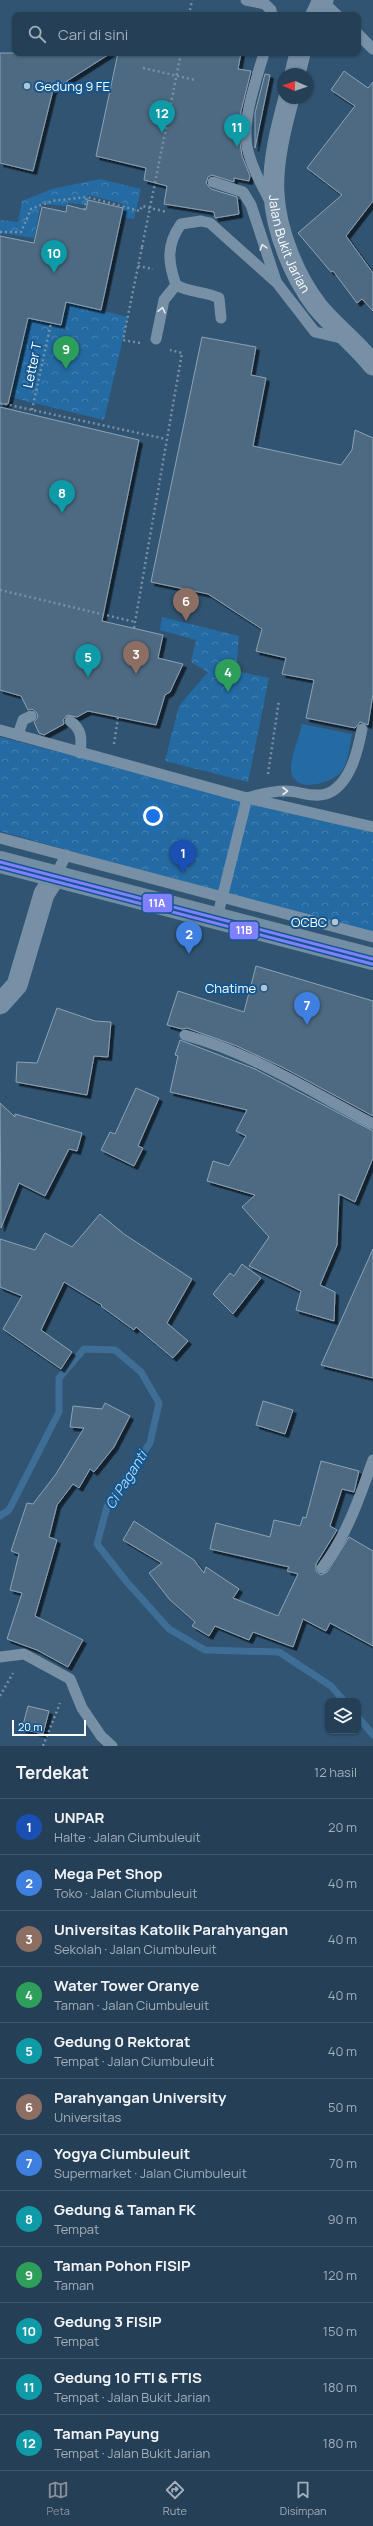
<!DOCTYPE html>
<html lang="id">
<meta charset="utf-8">
<style>
:root{--surface:#243f56;--page:#2c465c;--text:#f1f3f6;--muted:#a3afb9;--line:#41586c;--accent:#8c9099}
body{margin:0;font-family:Manrope,sans-serif;background:var(--page);color:var(--text)}
.controls{position:absolute;right:12px;bottom:12px;display:grid;overflow:hidden;border-radius:8px;box-shadow:0 1px 3px #0004}
.controls button{width:36px;height:36px;display:grid;place-items:center;padding:0;border:0;border-bottom:1px solid var(--line);background:var(--surface);color:var(--text);font:20px sans-serif}
.compass{position:absolute;left:277px;top:68px;width:36px;height:36px;border-radius:50%;background:var(--surface);box-shadow:0 1px 3px #0004;rotate:272deg}
.scale{position:absolute;left:12px;bottom:10px;width:74px;box-sizing:border-box;padding-left:4px;border:2px solid #fff;border-top:0;font-size:11px;line-height:14px;white-space:nowrap;color:#fff;-webkit-text-stroke:3px #14568e;paint-order:stroke}
.you{position:absolute;left:153px;top:816px;width:14px;height:14px;margin:-10px;border:3px solid #fff;border-radius:50%;background:#1a73e8;box-shadow:0 0 0 6px #1a73e833}
.badge{display:grid;place-items:center;width:26px;height:26px;border-radius:50%;background:var(--accent);color:#fff;font-size:13px;font-weight:700}
.pin{position:absolute;translate:-50% -33px;filter:drop-shadow(0 1px 2px #0008)}
.pin::after{content:'';position:absolute;top:21px;width:14px;height:12px;background:inherit;clip-path:polygon(0 0,100% 0,50% 100%)}
.list{margin:0;padding:0;list-style:none}
h2{display:flex;justify-content:space-between;align-items:center;height:52px;margin:0;padding:0 16px;font-size:17px}
h2 small{font-size:13px;font-weight:400;color:var(--muted)}
.list li{display:grid;grid-template-columns:26px 1fr auto;gap:12px;align-items:center;box-sizing:border-box;height:56px;padding:0 16px;border-top:1px solid var(--line)}
.list b{display:block;font-size:15px;white-space:nowrap}
.list p{margin:0;font-size:13px;white-space:nowrap;color:var(--muted)}
.list em{font-size:13px;font-style:normal;color:var(--muted)}
.icon{flex:none;width:22px;height:22px;fill:none;stroke:currentColor;stroke-width:2;stroke-linecap:round;stroke-linejoin:round}
.map{position:relative;flex:none;width:373px;height:1746px;overflow:hidden}
.search{position:absolute;background:var(--surface);box-shadow:0 1px 3px #0004;left:12px;right:12px;top:12px;height:44px;display:flex;align-items:center;gap:10px;box-sizing:border-box;padding:0 14px;border-radius:8px;color:var(--muted);font-size:15px}
.sheet{height:724px;background:var(--surface)}
nav{display:flex;justify-content:space-around;align-items:center;box-sizing:border-box;height:56px;border-top:1px solid var(--line);background:var(--surface);font-size:11px;color:var(--muted)}
nav a{display:grid;justify-items:center;gap:2px}
nav .on{color:var(--accent)}
.map>svg:first-child{display:block}
.grass{fill:#256ba3}
.park{fill:url(#park-crowns)}
.lines{fill:none;stroke-linecap:round;stroke-linejoin:round}
.stream{stroke:#3e6d95;stroke-width:7}
.building{fill:#4d6a82;stroke:#8ca2b4;filter:url(#shadow)}
.path{stroke:#7790a6;stroke-width:2.5;stroke-dasharray:2 3;stroke-linecap:butt}
.lane{stroke:#7790a6;stroke-width:11}
.street{stroke:#7790a6;stroke-width:21}
.secondary{stroke:#738da2;stroke-width:22}
.path-bridge{stroke:#7790a6;stroke-width:2.5;stroke-dasharray:2 3;stroke-linecap:butt}
.bus-1-casing{stroke:#14568e;stroke-width:6}
.bus-2-casing{stroke:#14568e;stroke-width:6}
.bus-1{stroke:#8080ff;stroke-width:3}
.bus-2{stroke:#8080ff;stroke-width:3}
.oneway{stroke:#e4e9ed}
.poi-dot{fill:#b7c3ce;stroke:#14568e;stroke-width:1.5}
.labels{text-anchor:middle;stroke-width:4;stroke-linejoin:round;paint-order:stroke}
.poi-label{font-size:13px;fill:#fff;stroke:#14568e;text-anchor:end}
.street-label{font-size:13px;fill:#fff;stroke:#14568e}
.water-label{font-size:14px;font-style:italic;fill:#aad6f8;stroke:#14568e}
.line-badge{stroke:#14568e;stroke-width:1.5}
.badge-label{font-size:11px;text-anchor:middle;font-weight:bold;fill:#fff}
</style>
<div class="map">
<svg width="373" height="1746" viewBox="0 0 373 1746">
<defs>
<pattern id="park-crowns" width="20" height="18" patternUnits="userSpaceOnUse"><rect width="20" height="18" fill="#256ba3"/><path d="M2 6a3 3 0 1 1 6 0M12 15a3 3 0 1 1 6 0" fill="none" stroke="#4681b1"/></pattern>
<filter id="shadow"><feDropShadow dx="3.5" dy="3.5" stdDeviation="0" flood-color="#0009"/></filter>
</defs>
<rect width="100%" height="100%" fill="#305472"/>
<path class="grass" d="M302 724 352 734C349 747 349 762 341 772 331 784 292 795 291 769 291 755 299 738 302 724Z"/>
<g class="park">
<path d="M100 179 141 189 134 219 121 217 124 204 88 195 87 205 68 203 65 206 41 204 34 238 2 233 0 237V220L18 222 22 201 52 189Z"/>
<path d="M66 302 128 317 104 420 10 397 28 318 61 325Z"/>
<path d="M162 617 239 636 236 671 269 678 248 782 165 761 179 706 208 672 191 662 196 640 160 630Z"/>
<path d="M0 737 244 800 221 893 0 831Z"/>
<path d="M250 800 373 833V938L224 898Z"/>
</g>
<g class="lines">
<g class="stream">
<path d="M0 1516 9 1510 59 1412V1378L84 1349 115 1350 141 1372 159 1403 150 1443 107 1507 97 1544 126 1581 169 1629 205 1650 279 1652 331 1686 344 1701"/>
<path d="M358 1717 373 1735"/>
</g>
</g>
<g class="building">
<path d="M0 53H111L53 90 33 171 0 163Z"/>
<path d="M118 53H241L238 69 251 71 241 111 239 136 242 156 250 176 249 181 234 178V182L212 175 208 177 206 183 211 189 237 197 239 214 215 218 214 212 164 204 167 186 144 180 146 168 96 156Z"/>
<path d="M344 71 368 88 373 82V201L346 236 373 273V311L362 299 357 303 333 271 331 272 298 233 342 195 307 168 355 106 331 90Z"/>
<path d="M265 74 270 75 255 148V113Z"/>
<path d="M88 200 123 208 101 310 66 302 61 325 28 318 8 404H0V236L34 243 42 207 66 212 67 205 86 210Z"/>
<path d="M202 337 256 347 251 375 266 378 253 446 341 465 352 450 355 430 373 438V694L368 725 360 722 355 728 306 718 314 680 282 674 286 658 256 651 262 629 208 594 151 582Z"/>
<path d="M0 407 139 440 102 621 163 635 158 658 183 664 170 692 165 695 156 725 88 711 77 717 67 715 63 720 64 724 44 735 39 733 34 722 38 717 37 713 32 709 28 710 21 696 0 690Z"/>
<path d="M256 966 373 1001V1116L284 1068 237 1046 187 1028 182 1029 167 1025 178 991 244 1012Z"/>
<path d="M57 1008 95 1021 111 1022 108 1057 94 1056 87 1095 16 1082 17 1062 37 1063Z"/>
<path d="M180 1040 255 1069 373 1131V1158L355 1202 339 1194 337 1245 320 1285 335 1292 334 1321 296 1310 301 1291 249 1266 269 1237 242 1207 255 1195 207 1181 213 1161 229 1166 246 1136 236 1131 247 1110 170 1092 178 1056 175 1055Z"/>
<path d="M136 1088 159 1098 138 1146 143 1148 134 1166 101 1150 110 1132 115 1134Z"/>
<path d="M0 1103 15 1117V1114L82 1133 77 1151 69 1149 45 1196 19 1183 1 1228Z"/>
<path d="M100 1214 124 1234 192 1279 167 1323 188 1341 173 1358 136 1327 134 1330 101 1306 102 1305 64 1282 41 1330 72 1352 61 1369 3 1329 22 1296 0 1287V1239L35 1250 45 1233 72 1247Z"/>
<path d="M373 1249V1378L321 1365Z"/>
<path d="M242 1264 261 1278 233 1314 213 1294 230 1273 234 1276Z"/>
<path d="M263 1401 293 1410 285 1434 256 1425Z"/>
<path d="M105 1403 130 1416 114 1447 94 1472 90 1469 79 1488 73 1484 57 1505 49 1537 57 1540 35 1616 83 1640 68 1667 37 1650 7 1639 22 1593 10 1590 19 1554 11 1551 27 1503 33 1504 56 1474 84 1428 70 1427 73 1406 102 1409Z"/>
<path d="M321 1461 359 1471 354 1492 342 1489 330 1526 337 1530 316 1564V1571L321 1575 327 1572 349 1537 373 1551V1646L330 1623 326 1631 303 1619 293 1647 253 1632 249 1640 215 1626 209 1636 192 1626 195 1622 170 1600 149 1573 162 1563 123 1540 134 1521 194 1560 204 1573 206 1567 239 1589 233 1598 278 1616 298 1574 287 1571 289 1567 210 1549 216 1523 270 1537 274 1520 300 1526 303 1517 306 1518Z"/>
<path d="M28 1706 49 1711 43 1734 22 1729Z"/>
</g>
<g class="lines">
<g class="path">
<path d="M189 15 192 0"/>
<path d="M143 68 195 80"/>
<path d="M155 183 181 53"/>
<path d="M84 210 87 197 140 211 142 206 167 212"/>
<path d="M0 232H21L31 209 52 201 87 197"/>
<path d="M138 266 153 269"/>
<path d="M140 343 123 340 142 247"/>
<path d="M0 403 166 439"/>
<path d="M32 410 51 323"/>
<path d="M0 590 135 622"/>
<path d="M134 628 182 353 170 350"/>
<path d="M114 744 118 717"/>
<path d="M268 774 279 700"/>
<path d="M0 1696 13 1673"/>
<path d="M43 1746 60 1703"/>
</g>
<g class="lane">
<path d="M246 0 265 4 271 10 272 15"/>
<path d="M323 2 337 15"/>
<path d="M358 34 373 49"/>
<path d="M264 53C256 81 242 118 247 147 251 166 261 184 270 201"/>
<path d="M213 182 243 192 251 205 276 281"/>
<path d="M176 285C168 262 166 245 181 224L201 221 210 223 277 283 315 332 345 339"/>
<path d="M176 285C190 293 205 291 219 298L221 318"/>
<path d="M156 339 164 300 176 285"/>
<path d="M70 721C82 729 82 739 80 753"/>
<path d="M0 730 247 798 373 827"/>
<path d="M18 735 23 720 31 716"/>
<path d="M247 798C260 794 273 791 286 791 299 791 312 798 326 794 350 786 358 750 362 729"/>
<path d="M0 838 373 937"/>
<path d="M55 877 66 855"/>
<path d="M217 918 247 798"/>
<path d="M185 1035C252 1053 312 1092 373 1124"/>
<path d="M322 1568C347 1535 359 1499 373 1460"/>
<path d="M0 1657 24 1654 70 1679 82 1708 101 1736 112 1746"/>
</g>
<g class="street">
<path d="M316 15 323 0"/>
<path d="M295 74 300 53"/>
<path id="s1" d="M289 98C281 127 272 163 274 194 276 231 294 276 317 306 334 327 358 345 373 365"/>
<path d="M0 1004 17 985 44 894 55 877"/>
</g>
<path class="secondary" d="M0 862 373 959"/>
<path class="path-bridge" d="M142 247 155 183"/>
<g class="bus-1-casing">
<path id="bus-1" d="M0 862 373 959"/>
</g>
<g class="bus-2-casing">
<path id="bus-2" d="M0 867 372 964"/>
</g>
<use href="#bus-1" class="bus-1"/>
<use href="#bus-2" class="bus-2"/>
</g>
<defs><path id="oneway-chevron" d="M-2-3.5L2.5 0L-2 3.5" fill="none" stroke-width="1.6" stroke-linecap="round" stroke-linejoin="round"/></defs>
<g class="oneway">
<use href="#oneway-chevron" transform="translate(263 247) rotate(-106)"/>
<use href="#oneway-chevron" transform="translate(162 310) rotate(-77)"/>
<use href="#oneway-chevron" transform="translate(285 791)"/>
</g>
<g class="poi-dot">
<circle cx="27" cy="86" r="4"/>
<circle cx="335" cy="922" r="4"/>
<circle cx="264" cy="988" r="4"/>
</g>
<g class="labels">
<g class="poi-label">
<text x="35" y="91" text-anchor="start">Gedung 9 FE</text>
<text x="327" y="927">OCBC</text>
<text x="256" y="993">Chatime</text>
</g>
<g class="street-label">
<text dy="5" stroke="none"><textPath href="#s1" startOffset="150">Jalan Bukit Jarian</textPath></text>
<text transform="translate(32 365) rotate(-78)" y="5">Letter T</text>
</g>
<g class="water-label">
<text transform="translate(126 1480) rotate(-58)" y="5">Ci Paganti</text>
</g>
</g>
<g class="line-badge">
<rect x="142" y="893" width="31" height="20" rx="4" fill="#8080ff"/>
<rect x="229" y="921" width="30" height="19" rx="4" fill="#8080ff"/>
</g>
<g class="badge-label">
<text x="157" y="907">11A</text>
<text x="244" y="934">11B</text>
</g>
</svg>
<div class="controls">
<button><svg class="icon" aria-label="layers" viewBox="0 0 24 24"><path d="M12 4l9 5-9 5-9-5zM3 14l9 5 9-5"/></svg></button>
</div>
<svg class="compass" viewBox="-18 -18 36 36"><path d="M0-13l5 13h-10z" fill="#e53935"/><path d="M0 13l5-13h-10z" fill="#a3afb9"/></svg>
<div class="scale">20 m</div>
<div class="you"></div>
<div class="pin badge" style="left:183px;top:873px;background:#1a4fb4">1</div>
<div class="pin badge" style="left:189px;top:954px;background:#3f7fe0">2</div>
<div class="pin badge" style="left:136px;top:674px;background:#8d6e63">3</div>
<div class="pin badge" style="left:228px;top:692px;background:#2e9e5b">4</div>
<div class="pin badge" style="left:88px;top:677px;background:#0f9aa8">5</div>
<div class="pin badge" style="left:186px;top:621px;background:#8d6e63">6</div>
<div class="pin badge" style="left:307px;top:1025px;background:#3f7fe0">7</div>
<div class="pin badge" style="left:62px;top:513px;background:#0f9aa8">8</div>
<div class="pin badge" style="left:66px;top:369px;background:#2e9e5b">9</div>
<div class="pin badge" style="left:54px;top:273px;background:#0f9aa8">10</div>
<div class="pin badge" style="left:237px;top:147px;background:#0f9aa8">11</div>
<div class="pin badge" style="left:162px;top:133px;background:#0f9aa8">12</div>
<div class="search"><svg class="icon" aria-label="search" viewBox="0 0 24 24"><circle cx="10" cy="10" r="6"/><path d="M15 15l6 6"/></svg>Cari di sini</div>
</div>
<section class="sheet">
<h2>Terdekat<small>12 hasil</small></h2>
<ul class="list">
<li><span class="badge" style="background:#1a4fb4">1</span><div><b>UNPAR</b><p>Halte · Jalan Ciumbuleuit</p></div><em>20 m</em></li>
<li><span class="badge" style="background:#3f7fe0">2</span><div><b>Mega Pet Shop</b><p>Toko · Jalan Ciumbuleuit</p></div><em>40 m</em></li>
<li><span class="badge" style="background:#8d6e63">3</span><div><b>Universitas Katolik Parahyangan</b><p>Sekolah · Jalan Ciumbuleuit</p></div><em>40 m</em></li>
<li><span class="badge" style="background:#2e9e5b">4</span><div><b>Water Tower Oranye</b><p>Taman · Jalan Ciumbuleuit</p></div><em>40 m</em></li>
<li><span class="badge" style="background:#0f9aa8">5</span><div><b>Gedung 0 Rektorat</b><p>Tempat · Jalan Ciumbuleuit</p></div><em>40 m</em></li>
<li><span class="badge" style="background:#8d6e63">6</span><div><b>Parahyangan University</b><p>Universitas</p></div><em>50 m</em></li>
<li><span class="badge" style="background:#3f7fe0">7</span><div><b>Yogya Ciumbuleuit</b><p>Supermarket · Jalan Ciumbuleuit</p></div><em>70 m</em></li>
<li><span class="badge" style="background:#0f9aa8">8</span><div><b>Gedung &amp; Taman FK</b><p>Tempat</p></div><em>90 m</em></li>
<li><span class="badge" style="background:#2e9e5b">9</span><div><b>Taman Pohon FISIP</b><p>Taman</p></div><em>120 m</em></li>
<li><span class="badge" style="background:#0f9aa8">10</span><div><b>Gedung 3 FISIP</b><p>Tempat</p></div><em>150 m</em></li>
<li><span class="badge" style="background:#0f9aa8">11</span><div><b>Gedung 10 FTI &amp; FTIS</b><p>Tempat · Jalan Bukit Jarian</p></div><em>180 m</em></li>
<li><span class="badge" style="background:#0f9aa8">12</span><div><b>Taman Payung</b><p>Tempat · Jalan Bukit Jarian</p></div><em>180 m</em></li>
</ul>
</section>
<nav>
<a class="on"><svg class="icon" aria-label="map" viewBox="0 0 24 24"><path d="M3 6l6-2 6 2 6-2v14l-6 2-6-2-6 2zM9 4v14M15 6v14"/></svg>Peta</a>
<a><svg class="icon" aria-label="directions" viewBox="0 0 24 24"><path d="M12 3l9 9-9 9-9-9zM9 14v-3h6M13 9l2 2-2 2"/></svg>Rute</a>
<a><svg class="icon" aria-label="saved" viewBox="0 0 24 24"><path d="M7 4h10v16l-5-4-5 4z"/></svg>Disimpan</a>
</nav>
